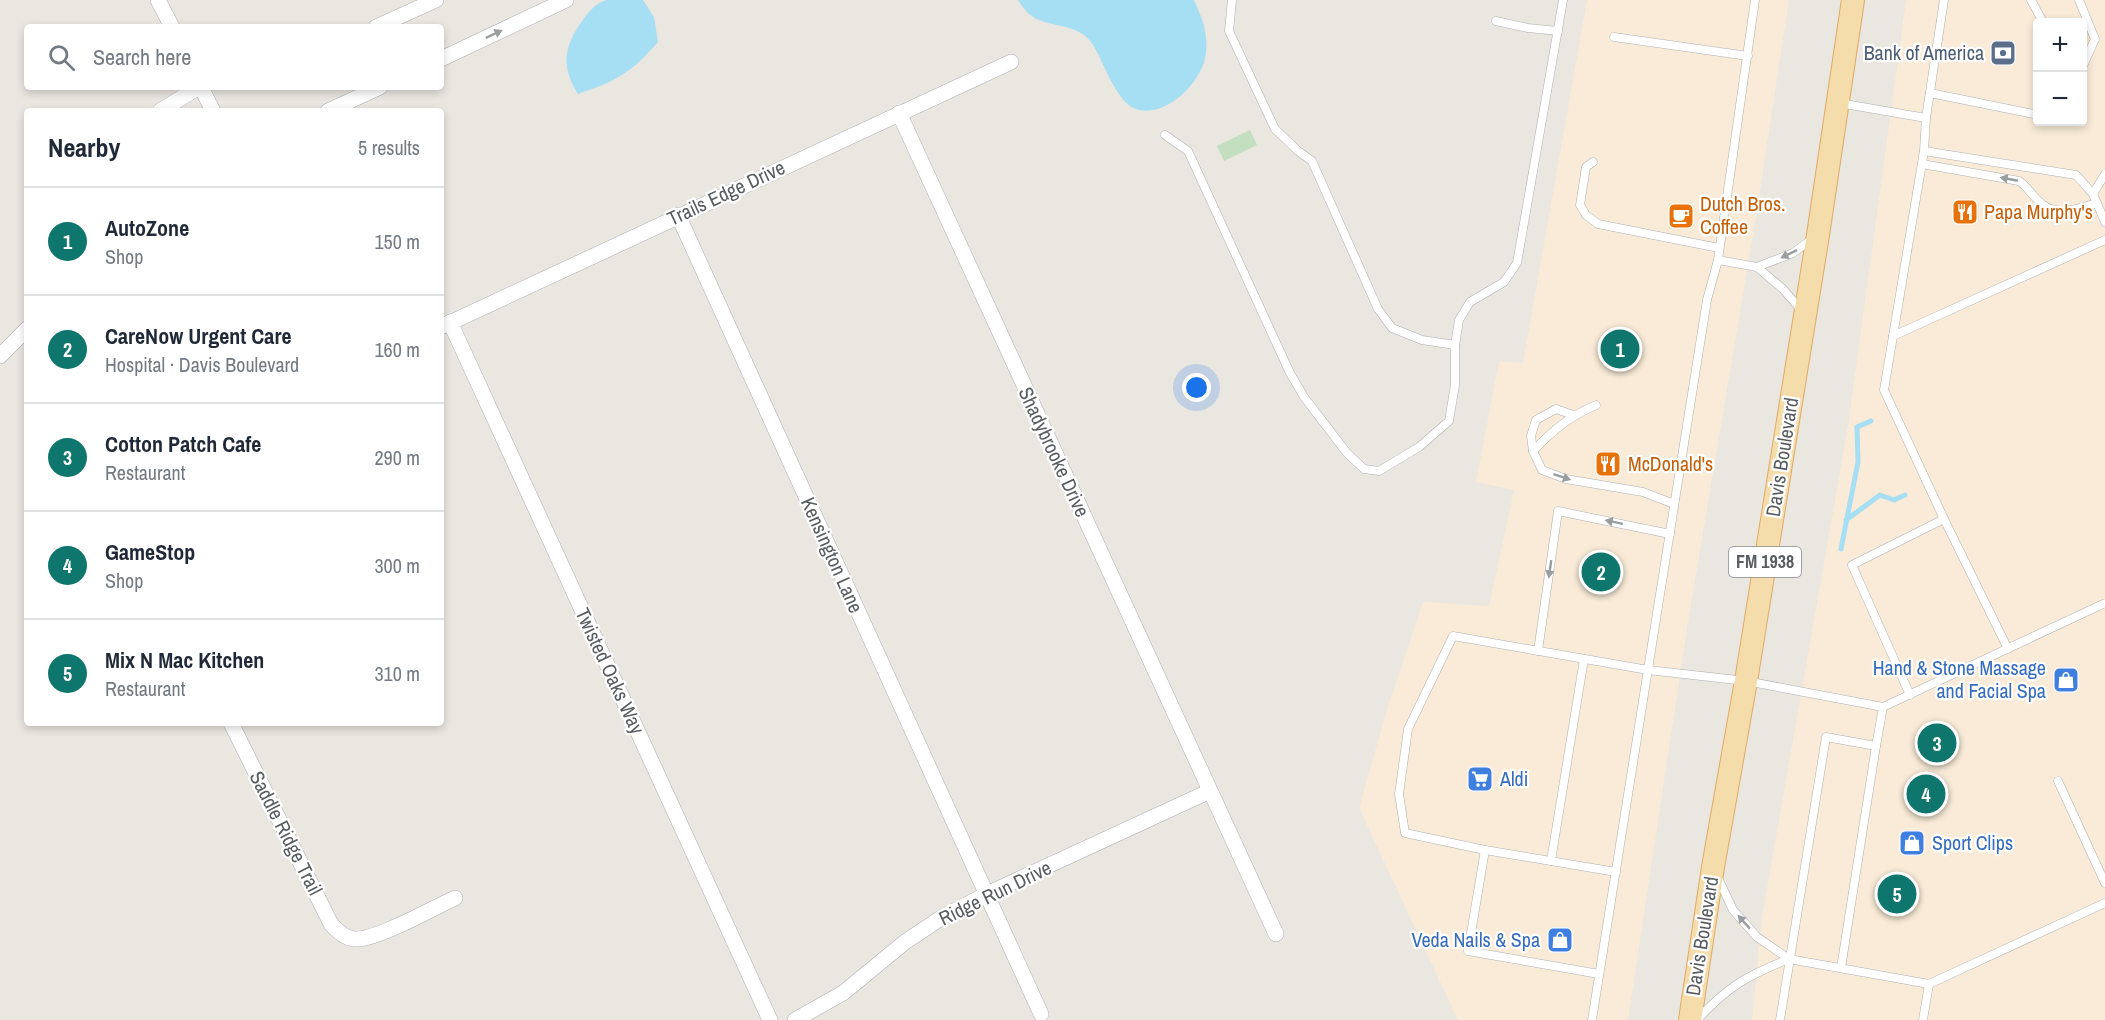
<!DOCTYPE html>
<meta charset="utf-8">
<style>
:root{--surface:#fff;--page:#f6f6f7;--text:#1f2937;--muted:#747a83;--line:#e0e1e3;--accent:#0f766e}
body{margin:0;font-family:"Archivo Narrow",sans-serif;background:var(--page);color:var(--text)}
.controls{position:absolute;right:18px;top:18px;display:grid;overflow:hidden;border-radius:6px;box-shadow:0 3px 9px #0003}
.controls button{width:54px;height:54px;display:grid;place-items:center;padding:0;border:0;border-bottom:2px solid var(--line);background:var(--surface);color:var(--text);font:30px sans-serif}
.you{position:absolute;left:1197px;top:388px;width:21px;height:21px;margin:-15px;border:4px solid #fff;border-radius:50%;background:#1a73e8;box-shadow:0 0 0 9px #1a73e833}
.badge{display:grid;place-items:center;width:39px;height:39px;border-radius:50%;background:var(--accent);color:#fff;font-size:20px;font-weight:700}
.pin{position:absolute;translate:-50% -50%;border:3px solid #fff;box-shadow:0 2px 6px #0006}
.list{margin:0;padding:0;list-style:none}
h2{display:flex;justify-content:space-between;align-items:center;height:78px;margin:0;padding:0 24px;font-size:26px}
h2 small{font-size:20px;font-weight:400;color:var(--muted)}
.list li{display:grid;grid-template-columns:39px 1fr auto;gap:18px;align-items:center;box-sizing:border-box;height:108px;padding:0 24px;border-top:2px solid var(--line)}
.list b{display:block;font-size:22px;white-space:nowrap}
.list p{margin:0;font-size:20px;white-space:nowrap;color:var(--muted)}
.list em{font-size:20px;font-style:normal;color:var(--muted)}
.icon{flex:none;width:33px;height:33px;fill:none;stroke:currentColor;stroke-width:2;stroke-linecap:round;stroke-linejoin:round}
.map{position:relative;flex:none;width:2105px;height:1020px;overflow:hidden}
.search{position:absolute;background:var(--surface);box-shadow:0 3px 9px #0003;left:24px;top:24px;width:420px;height:66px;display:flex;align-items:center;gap:15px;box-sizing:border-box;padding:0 21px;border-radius:6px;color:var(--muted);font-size:22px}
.panel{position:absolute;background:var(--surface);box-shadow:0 3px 9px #0003;left:24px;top:108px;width:420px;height:618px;border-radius:6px}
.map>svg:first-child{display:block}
.commercial{fill:#f9ebd7;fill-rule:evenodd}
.green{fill:#c4dfbf}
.water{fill:#a6def4}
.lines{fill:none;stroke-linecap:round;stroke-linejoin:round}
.stream{stroke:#a6def4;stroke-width:5}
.lane-casing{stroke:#acafb1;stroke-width:9}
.street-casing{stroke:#acafb1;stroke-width:16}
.primary-casing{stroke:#dfa964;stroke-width:24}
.lane{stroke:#fff;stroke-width:8}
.street{stroke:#fff;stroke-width:15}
.primary{stroke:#f4ddab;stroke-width:22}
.oneway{fill:#9b9e9f}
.labels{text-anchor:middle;stroke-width:4.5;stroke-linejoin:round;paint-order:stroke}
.shield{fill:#fff;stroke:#8b8e8f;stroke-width:1.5}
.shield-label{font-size:18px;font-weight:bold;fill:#595d5f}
.service-label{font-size:20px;fill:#4e5e75;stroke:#fff;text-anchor:end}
.street-label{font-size:20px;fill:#595d5f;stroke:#fff}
.food-label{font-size:20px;fill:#c56008;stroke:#fff;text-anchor:start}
.shop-label{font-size:20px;fill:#366cbe;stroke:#fff;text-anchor:end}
</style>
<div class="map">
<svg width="2105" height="1020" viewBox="0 0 2105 1020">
<rect width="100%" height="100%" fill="#eae6e0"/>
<g class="commercial">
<path d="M1587 0H1789L1756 217 1689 616 1628 1020H1458L1359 808 1388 706 1423 602 1489 606 1514 490 1476 482 1499 361 1523 363Z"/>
<path d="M1906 0H2105V1020H1752L1762 917 1848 426ZM2038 22H2082V122H2038Z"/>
</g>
<path class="green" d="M1250 130 1257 145 1224 161 1217 146Z"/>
<g class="water">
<path d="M607 0H643L654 17 658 42C631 73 616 81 578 94 559 64 565 44 585 17 591 9 598 2 607 0Z"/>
<path d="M1018 0H1194C1202 18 1208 32 1206 52 1204 81 1166 119 1136 109 1115 102 1103 58 1091 42 1077 23 1051 28 1033 17 1027 13 1022 6 1018 0Z"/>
</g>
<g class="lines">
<g class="stream">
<path d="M1846 520 1880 495 1894 500 1905 495"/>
<path d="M1841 549 1858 462 1857 427 1871 421"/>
</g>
<g class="lane-casing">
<g id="lane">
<path d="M1232 0 1229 31 1275 129 1298 151 1312 161 1378 309 1392 328 1422 340 1455 345"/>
<path d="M2031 0 2043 22"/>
<path d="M2079 0 2095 39 2082 68"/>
<path d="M1496 21 1528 28 1558 31"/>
<path d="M1614 37 1748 56"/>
<path d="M1930 93 2034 114 2038 111"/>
<path d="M1839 103 1926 118"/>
<path d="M1165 135 1188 151 1290 373 1304 397 1347 453 1364 469 1379 471 1419 447 1449 421 1455 385V345L1459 320 1470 302 1504 282 1517 263 1563 0"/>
<path d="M1924 151 2076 175 2093 194 2105 222"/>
<path d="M1593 162 1586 167 1580 205 1586 215 1598 224 1719 248"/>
<path d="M1922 164 2019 181C2028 187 2033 197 2042 204 2057 217 2081 208 2097 203"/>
<path d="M2093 194 2105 174"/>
<path d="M1718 260 1757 267 1783 289 1802 311"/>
<path d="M1757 267 1793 253 1812 239"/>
<path d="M1893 336 2105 240"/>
<path d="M1596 405C1569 417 1554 429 1533 451L1542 470 1566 479 1643 492 1674 504"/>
<path d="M1533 451 1531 436 1536 420 1556 409 1573 415"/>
<path d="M1944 519 2008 649"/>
<path d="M1538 651 1558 511 1670 534"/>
<path d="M1910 695 1852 565 1944 519 1884 390 1924 151 1926 118 1944 0"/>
<path d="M1883 707 2105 603"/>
<path d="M2058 781 2105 883"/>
<path d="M1485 850 1468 951 1599 974"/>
<path d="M1551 861 1584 659"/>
<path d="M1616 872 1485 850 1405 833 1399 794 1408 729 1453 636 1648 670 1746 681 1883 707 1876 746 1826 737 1780 1020"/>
<path d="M1717 876 1733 910 1757 937 1789 959 1929 984 2105 903"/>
<path d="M1841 968 1876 746"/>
<path d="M1592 1020 1707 300 1718 260 1755 0"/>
<path d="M1697 1020C1727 987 1748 975 1789 959"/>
<path d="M1923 1020 1929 984"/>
</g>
</g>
<g class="street-casing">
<g id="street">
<path d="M158 0 172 27"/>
<path d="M376 27 436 0"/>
<path d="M441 59 566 0"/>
<path d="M201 87 213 111"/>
<path d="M160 111 199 87"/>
<path d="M328 111 380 87"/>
<path d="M899 113 1276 934"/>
<path d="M678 215 1041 1014"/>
<path d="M450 322 770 1020"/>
<path d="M443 326 1011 62"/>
<path d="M0 356 27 329"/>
<path d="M231 723 331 924C337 931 344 938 354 939 375 941 433 908 455 898"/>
<path d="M795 1020 843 993 905 942 941 918 987 894 1210 791"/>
</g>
</g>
<g class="primary-casing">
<path id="primary" d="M1690 1020 1713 867 1746 681 1818 235 1853 0"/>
</g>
<use href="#lane" class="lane"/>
<use href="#street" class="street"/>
<use href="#primary" class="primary"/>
</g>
<defs><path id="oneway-solid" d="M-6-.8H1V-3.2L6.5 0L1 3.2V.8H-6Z" transform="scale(1.5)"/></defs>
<g class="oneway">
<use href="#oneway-solid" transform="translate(494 34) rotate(-25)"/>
<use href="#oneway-solid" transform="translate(2009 179) rotate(-169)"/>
<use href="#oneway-solid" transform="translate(1789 254) rotate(154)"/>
<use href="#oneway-solid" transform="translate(1562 477) rotate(18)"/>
<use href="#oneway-solid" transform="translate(1614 522) rotate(-168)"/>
<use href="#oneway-solid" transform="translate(1550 569) rotate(98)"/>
<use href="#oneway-solid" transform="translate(1744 922) rotate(-131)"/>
</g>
<defs>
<g id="bank-square" transform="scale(1.35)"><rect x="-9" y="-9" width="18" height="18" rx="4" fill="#5c6f8a" stroke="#fff"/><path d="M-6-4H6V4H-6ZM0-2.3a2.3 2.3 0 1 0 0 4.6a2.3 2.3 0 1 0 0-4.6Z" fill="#fff"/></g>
<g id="restaurant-square" transform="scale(1.35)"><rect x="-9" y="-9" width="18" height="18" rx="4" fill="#e8710a" stroke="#fff"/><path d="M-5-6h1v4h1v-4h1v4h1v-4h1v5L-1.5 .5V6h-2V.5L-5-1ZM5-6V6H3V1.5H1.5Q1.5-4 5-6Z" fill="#fff"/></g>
<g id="cafe-square" transform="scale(1.35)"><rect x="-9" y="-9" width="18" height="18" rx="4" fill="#e8710a" stroke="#fff"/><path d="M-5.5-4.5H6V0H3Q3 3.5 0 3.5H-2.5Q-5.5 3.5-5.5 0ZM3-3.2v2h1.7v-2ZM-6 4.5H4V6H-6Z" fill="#fff"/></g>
<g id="shop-square" transform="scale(1.35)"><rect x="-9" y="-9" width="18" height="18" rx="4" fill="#3f7fe0" stroke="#fff"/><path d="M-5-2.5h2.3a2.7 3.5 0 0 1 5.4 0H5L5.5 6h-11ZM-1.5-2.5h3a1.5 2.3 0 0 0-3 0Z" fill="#fff"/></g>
<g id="supermarket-square" transform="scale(1.35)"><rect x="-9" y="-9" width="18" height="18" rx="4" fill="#3f7fe0" stroke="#fff"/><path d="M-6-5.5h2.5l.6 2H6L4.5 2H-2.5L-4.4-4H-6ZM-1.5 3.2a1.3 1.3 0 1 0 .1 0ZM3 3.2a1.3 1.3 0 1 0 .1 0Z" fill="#fff"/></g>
</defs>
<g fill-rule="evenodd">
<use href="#bank-square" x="2003" y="53"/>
<use href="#restaurant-square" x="1965" y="212"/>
<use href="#cafe-square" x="1681" y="216"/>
<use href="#restaurant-square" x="1608" y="464"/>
<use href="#shop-square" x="2066" y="680"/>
<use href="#supermarket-square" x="1480" y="779"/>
<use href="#shop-square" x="1912" y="843"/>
<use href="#shop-square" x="1560" y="940"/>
</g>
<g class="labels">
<rect class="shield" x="1729" y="547" width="72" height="30" rx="4.5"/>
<g class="shield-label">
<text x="1765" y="568">FM 1938</text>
</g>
<g class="service-label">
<text x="1984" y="60">Bank of America</text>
</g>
<g class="street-label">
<text transform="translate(726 193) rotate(-25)" y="7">Trails Edge Drive</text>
<text transform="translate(1054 452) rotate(65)" y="7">Shadybrooke Drive</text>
<text transform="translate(1782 457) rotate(-81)" y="7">Davis Boulevard</text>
<text transform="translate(832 555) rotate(66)" y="7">Kensington Lane</text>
<text transform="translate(610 671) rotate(65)" y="7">Twisted Oaks Way</text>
<text transform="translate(286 833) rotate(63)" y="7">Saddle Ridge Trail</text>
<text transform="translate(995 893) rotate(-26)" y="7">Ridge Run Drive</text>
<text transform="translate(1702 936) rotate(-81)" y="7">Davis Boulevard</text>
</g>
<g class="food-label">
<text x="1700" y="211">Dutch Bros.<tspan x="1700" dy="23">Coffee</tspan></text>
<text x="1984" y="219">Papa Murphy's</text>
<text x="1628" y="471">McDonald's</text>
</g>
<g class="shop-label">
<text x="2046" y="675">Hand &amp; Stone Massage<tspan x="2046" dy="23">and Facial Spa</tspan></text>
<text x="1500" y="786" text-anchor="start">Aldi</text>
<text x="1932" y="850" text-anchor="start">Sport Clips</text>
<text x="1540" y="947">Veda Nails &amp; Spa</text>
</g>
</g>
</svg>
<div class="controls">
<button>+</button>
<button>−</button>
</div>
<div class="you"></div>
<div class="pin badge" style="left:1620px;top:349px">1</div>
<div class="pin badge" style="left:1601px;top:572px">2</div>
<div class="pin badge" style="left:1937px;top:743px">3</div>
<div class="pin badge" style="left:1926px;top:794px">4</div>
<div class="pin badge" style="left:1897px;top:894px">5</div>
<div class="search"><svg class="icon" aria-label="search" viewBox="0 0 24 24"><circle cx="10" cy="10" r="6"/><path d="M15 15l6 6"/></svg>Search here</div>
<section class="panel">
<h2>Nearby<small>5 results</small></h2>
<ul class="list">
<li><span class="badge">1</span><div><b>AutoZone</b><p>Shop</p></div><em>150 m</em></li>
<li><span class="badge">2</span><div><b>CareNow Urgent Care</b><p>Hospital · Davis Boulevard</p></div><em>160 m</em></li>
<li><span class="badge">3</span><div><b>Cotton Patch Cafe</b><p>Restaurant</p></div><em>290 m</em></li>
<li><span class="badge">4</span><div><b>GameStop</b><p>Shop</p></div><em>300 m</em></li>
<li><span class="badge">5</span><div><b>Mix N Mac Kitchen</b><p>Restaurant</p></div><em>310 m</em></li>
</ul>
</section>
</div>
